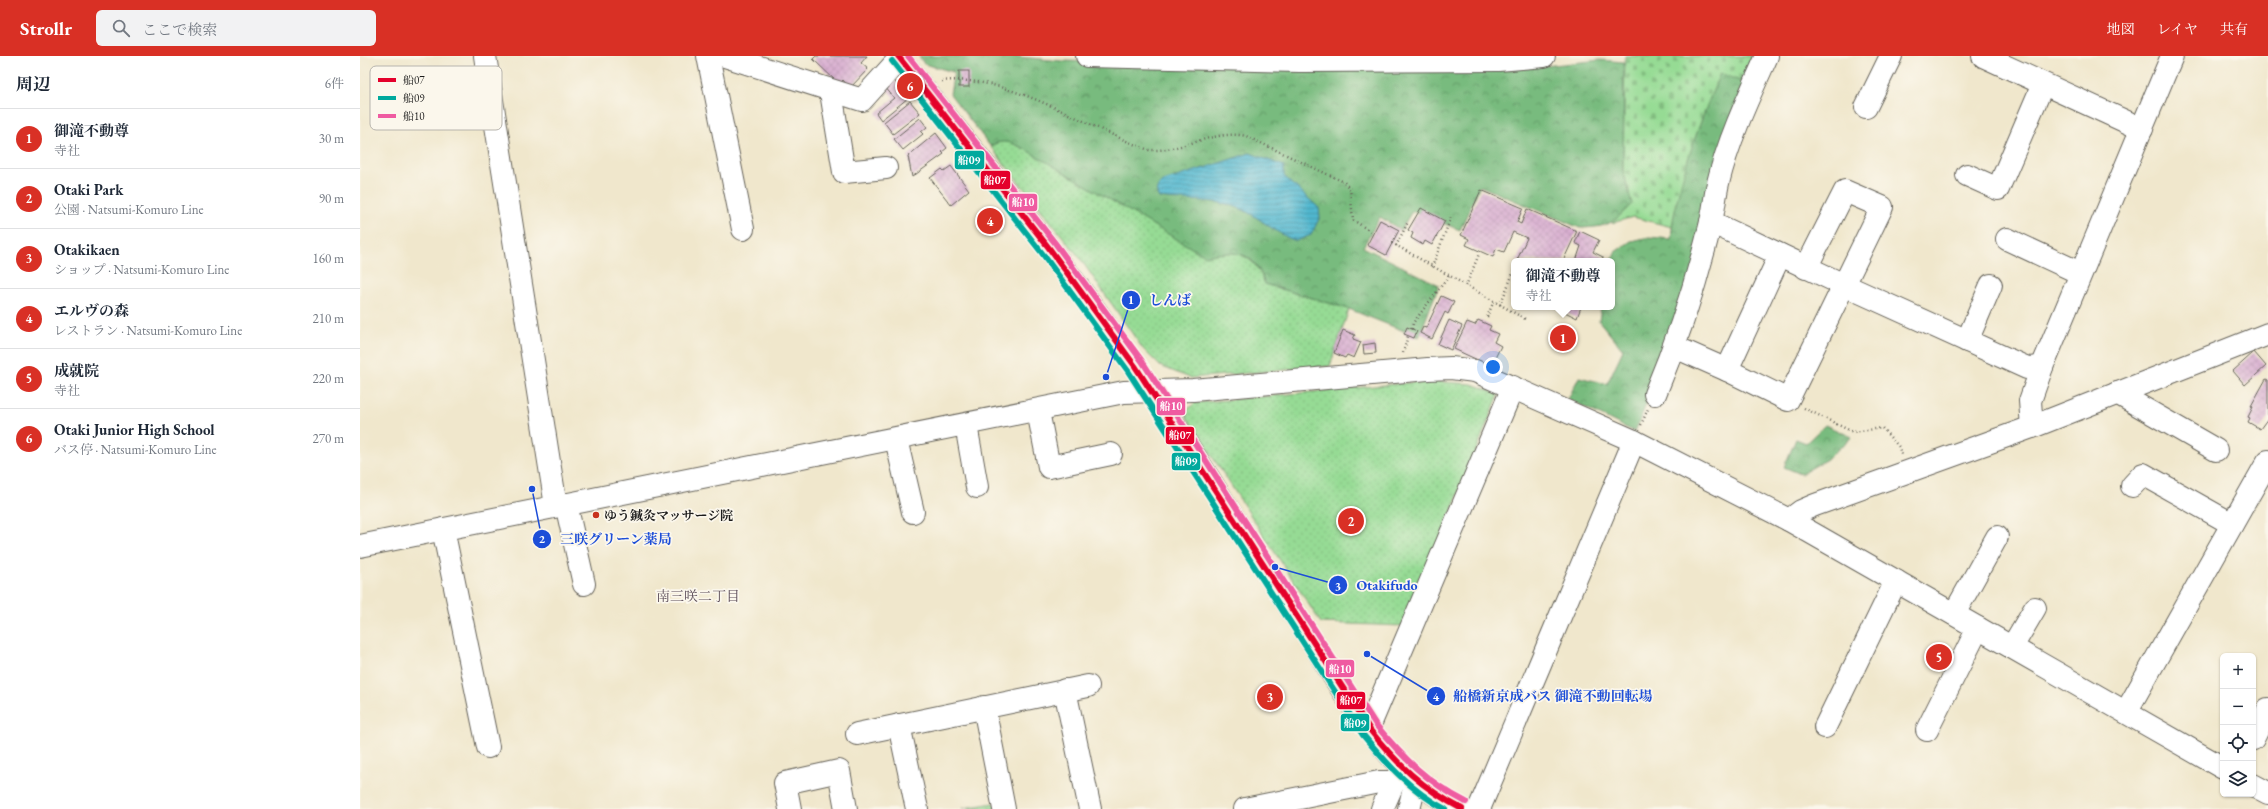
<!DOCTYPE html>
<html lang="ja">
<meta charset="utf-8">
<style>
:root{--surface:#fff;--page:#f2f2f3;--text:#1f2937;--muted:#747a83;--line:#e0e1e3;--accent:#d93025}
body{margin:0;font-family:"EB Garamond","Noto Serif JP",serif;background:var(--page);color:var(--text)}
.controls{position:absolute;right:12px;bottom:12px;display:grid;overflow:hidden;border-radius:6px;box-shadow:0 1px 3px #0004}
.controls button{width:36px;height:36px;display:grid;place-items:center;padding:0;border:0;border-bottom:1px solid var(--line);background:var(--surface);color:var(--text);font:20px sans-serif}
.you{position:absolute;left:1133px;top:311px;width:14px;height:14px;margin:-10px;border:3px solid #fff;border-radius:50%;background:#1a73e8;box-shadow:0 0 0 6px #1a73e833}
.badge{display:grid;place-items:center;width:26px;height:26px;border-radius:50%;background:var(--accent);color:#fff;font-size:13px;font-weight:700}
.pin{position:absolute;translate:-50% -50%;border:2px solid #fff;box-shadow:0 1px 4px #0006}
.popup{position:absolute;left:1151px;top:202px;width:104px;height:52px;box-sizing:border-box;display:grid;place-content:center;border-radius:6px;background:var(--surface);filter:drop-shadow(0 1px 3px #0005);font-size:13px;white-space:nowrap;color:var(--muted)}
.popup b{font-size:15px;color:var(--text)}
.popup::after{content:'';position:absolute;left:50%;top:100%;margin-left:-8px;border:8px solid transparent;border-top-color:var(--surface)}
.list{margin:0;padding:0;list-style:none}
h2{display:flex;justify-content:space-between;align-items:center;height:52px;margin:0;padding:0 16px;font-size:17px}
h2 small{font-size:13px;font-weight:400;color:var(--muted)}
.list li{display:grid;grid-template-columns:26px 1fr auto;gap:12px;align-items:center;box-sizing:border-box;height:60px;padding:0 16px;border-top:1px solid var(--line)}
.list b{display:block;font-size:15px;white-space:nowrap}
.list p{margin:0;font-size:13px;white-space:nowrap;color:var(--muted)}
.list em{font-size:13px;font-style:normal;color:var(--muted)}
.icon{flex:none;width:22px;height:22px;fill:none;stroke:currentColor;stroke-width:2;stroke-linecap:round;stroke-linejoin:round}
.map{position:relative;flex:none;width:1908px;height:753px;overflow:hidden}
header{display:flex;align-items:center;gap:24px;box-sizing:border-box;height:56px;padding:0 20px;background:var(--accent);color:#fff}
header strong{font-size:19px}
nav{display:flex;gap:22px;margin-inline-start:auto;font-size:14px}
.search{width:280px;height:36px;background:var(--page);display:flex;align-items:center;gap:10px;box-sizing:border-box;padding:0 14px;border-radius:6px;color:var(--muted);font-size:15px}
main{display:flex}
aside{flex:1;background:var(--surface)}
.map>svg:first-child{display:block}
.grass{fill:url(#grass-dots);stroke:#597c58}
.forest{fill:url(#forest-crowns);stroke:#4a6c4d}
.cemetery{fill:url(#cemetery-stones);stroke:#597c58}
.water{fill:url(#water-rules);stroke:#366a76}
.building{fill:url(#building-cross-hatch)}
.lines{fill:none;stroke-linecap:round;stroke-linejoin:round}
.minor-casing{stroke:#66635a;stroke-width:24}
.major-casing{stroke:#66635a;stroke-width:24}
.path{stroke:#66635a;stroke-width:2.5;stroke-dasharray:1 3;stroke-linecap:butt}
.minor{stroke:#fff;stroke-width:22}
.major{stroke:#fff;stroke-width:22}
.bus-1-casing{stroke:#fbf7ec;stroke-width:9}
.bus-2-casing{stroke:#fbf7ec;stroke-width:9}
.bus-3-casing{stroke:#fbf7ec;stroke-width:9}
.bus-1{stroke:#e4002b;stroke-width:6}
.bus-2{stroke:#00a99d;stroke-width:6}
.bus-3{stroke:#ef5ba1;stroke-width:6}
.poi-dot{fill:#c8321e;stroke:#fbf7ec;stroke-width:1.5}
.labels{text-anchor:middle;stroke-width:3.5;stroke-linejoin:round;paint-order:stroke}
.poi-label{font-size:13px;font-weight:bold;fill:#1c1c1c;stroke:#fbf7ec;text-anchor:start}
.neighbourhood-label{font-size:14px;fill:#5e4f5b;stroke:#fbf7ec}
.key{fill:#fbf7ec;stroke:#b8b5ae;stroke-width:1}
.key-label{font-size:11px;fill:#1c1c1c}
.leader{fill:none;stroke:#1d4ed8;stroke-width:1.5}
.callout-dot{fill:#1d4ed8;stroke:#fbf7ec;stroke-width:1.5}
.mark-label{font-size:12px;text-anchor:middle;font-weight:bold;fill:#fff}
.callout-label{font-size:14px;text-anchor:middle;font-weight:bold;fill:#1d4ed8;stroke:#fbf7ec;stroke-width:3.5;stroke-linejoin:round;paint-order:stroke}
.line-badge{stroke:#fbf7ec;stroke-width:1.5}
.badge-label{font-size:11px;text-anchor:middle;font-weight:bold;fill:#fff}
</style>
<header>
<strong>Strollr</strong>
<div class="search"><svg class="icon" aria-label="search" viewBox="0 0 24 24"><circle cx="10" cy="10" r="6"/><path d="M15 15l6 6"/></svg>ここで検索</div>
<nav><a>地図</a><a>レイヤ</a><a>共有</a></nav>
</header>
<main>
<aside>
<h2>周辺<small>6件</small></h2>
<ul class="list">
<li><span class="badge">1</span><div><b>御滝不動尊</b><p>寺社</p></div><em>30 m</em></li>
<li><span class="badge">2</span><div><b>Otaki Park</b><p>公園 · Natsumi-Komuro Line</p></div><em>90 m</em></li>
<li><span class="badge">3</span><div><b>Otakikaen</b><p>ショップ · Natsumi-Komuro Line</p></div><em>160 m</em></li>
<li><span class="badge">4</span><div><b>エルヴの森</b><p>レストラン · Natsumi-Komuro Line</p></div><em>210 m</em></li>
<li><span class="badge">5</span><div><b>成就院</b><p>寺社</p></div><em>220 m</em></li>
<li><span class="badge">6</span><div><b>Otaki Junior High School</b><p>バス停 · Natsumi-Komuro Line</p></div><em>270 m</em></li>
</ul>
</aside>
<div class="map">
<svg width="1908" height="753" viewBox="0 0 1908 753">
<defs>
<pattern id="grass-dots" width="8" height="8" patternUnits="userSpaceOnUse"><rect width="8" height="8" fill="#96db94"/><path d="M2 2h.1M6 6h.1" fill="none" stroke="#81bb7f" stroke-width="1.8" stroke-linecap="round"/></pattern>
<pattern id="forest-crowns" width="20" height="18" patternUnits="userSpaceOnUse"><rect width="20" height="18" fill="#78bb7e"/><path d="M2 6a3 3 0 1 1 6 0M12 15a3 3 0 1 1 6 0" fill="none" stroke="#629766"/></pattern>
<pattern id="cemetery-stones" width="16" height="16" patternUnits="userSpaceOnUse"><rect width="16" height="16" fill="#96db94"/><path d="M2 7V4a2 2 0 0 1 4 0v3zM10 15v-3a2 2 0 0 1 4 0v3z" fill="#81bb7f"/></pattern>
<pattern id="water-rules" width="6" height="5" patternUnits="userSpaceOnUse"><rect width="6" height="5" fill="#51b7cf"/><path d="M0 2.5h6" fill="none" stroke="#4294a7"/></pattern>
<pattern id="building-cross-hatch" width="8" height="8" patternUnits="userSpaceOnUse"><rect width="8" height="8" fill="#d8add0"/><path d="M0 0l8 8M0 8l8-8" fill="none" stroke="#b994b2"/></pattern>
</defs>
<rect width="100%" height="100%" fill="#fbf7ec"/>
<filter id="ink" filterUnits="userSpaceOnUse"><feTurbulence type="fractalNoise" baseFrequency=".025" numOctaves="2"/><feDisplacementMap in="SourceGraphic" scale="8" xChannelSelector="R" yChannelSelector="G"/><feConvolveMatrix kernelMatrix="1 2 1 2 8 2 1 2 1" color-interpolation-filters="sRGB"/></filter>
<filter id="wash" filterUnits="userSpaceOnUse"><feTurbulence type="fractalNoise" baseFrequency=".012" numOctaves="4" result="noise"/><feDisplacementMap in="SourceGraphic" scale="16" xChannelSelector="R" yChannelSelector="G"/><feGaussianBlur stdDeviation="0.9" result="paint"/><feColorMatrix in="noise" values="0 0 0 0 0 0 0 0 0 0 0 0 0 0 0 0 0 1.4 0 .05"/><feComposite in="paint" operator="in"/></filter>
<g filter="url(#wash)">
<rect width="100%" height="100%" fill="#f0e7cc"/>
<g class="grass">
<path d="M649 85 867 196C888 197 899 210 905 228L989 253 970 310 830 322 800 310 783 293 719 201 630 90 637 86Z"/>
<path d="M1068 325 1112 328 1139 338 1045 570 961 567 827 362 826 355 835 347Z"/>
<path d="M634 747 635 753 603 752Z"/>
</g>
<g class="forest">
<path d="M559 0H650L702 5 757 6 1148 14 1240 4 1264 6 1263 114 1272 148C1252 168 1249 171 1220 172L1120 130 1100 174 1052 155 1041 174 1020 161 1003 191 1079 229 1059 281 989 253 905 228C894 194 876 194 845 200L663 92C650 86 643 83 630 90L590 38 594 16 564 8Z"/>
<path d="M1393 0H1403L1312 283 1275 376 1208 343 1219 321 1247 328 1263 294 1239 265 1241 251H1252V205L1255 196 1271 185 1289 181 1311 183C1315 127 1340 68 1360 16L1380 25Z"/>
<path d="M1465 369 1492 381 1467 403 1441 418 1424 411 1436 383 1446 387Z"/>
</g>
<path class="cemetery" d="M1265 0H1393L1380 25 1360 17C1340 66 1320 118 1312 171L1273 161 1252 167 1272 148 1263 114Z"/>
<path class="water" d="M890 97 924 110V120L959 152 960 161 951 179 936 185C914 177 898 159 876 151 853 142 824 146 799 142 795 136 796 132 801 126Z"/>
<g id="blocks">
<g class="building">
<path d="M456 0H507L501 7 508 13 490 32 483 24 479 28 453 3Z"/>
<rect x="599" y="15" width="10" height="16"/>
<path d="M534 24 548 42 521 64 516 57 534 42 525 31Z"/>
<path d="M550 45 560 57 533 78 524 66Z"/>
<path d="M560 62 567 71 561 76 563 78 543 94 534 83Z"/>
<path d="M576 77 587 92 582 96 584 98 552 121 548 100Z"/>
<path d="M591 110 609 134 591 149 570 122 582 113 584 115Z"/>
<path d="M1121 134 1163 152 1157 166 1161 168 1167 153 1217 175 1203 205 1157 204 1167 182 1153 176 1144 196 1136 193 1133 201 1106 189 1109 183 1101 179Z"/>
<path d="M1061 152 1085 165 1072 189 1065 185 1063 189 1051 182 1053 177 1048 174Z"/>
<path d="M1020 164 1039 174 1026 199 1007 189Z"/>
<path d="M1220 175 1239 184 1233 196 1243 201 1242 205H1216L1221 190 1215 187Z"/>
<path d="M1081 240 1094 246 1088 258 1085 256 1072 283 1060 277 1063 271 1066 272Z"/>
<path d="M1202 251H1221L1217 262 1201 254Z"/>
<path d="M1089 264 1102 270 1091 294 1078 288Z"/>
<path d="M1118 264 1131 270 1129 274 1138 278 1134 286 1141 290 1133 306 1126 303 1124 307 1094 293 1107 266 1115 269Z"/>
<path d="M1047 271 1057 275 1054 282 1044 278Z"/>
<path d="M983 274 995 279 993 283 1001 286 994 302 987 299 985 302 974 297Z"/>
<path d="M1015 287 1016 297 1004 298 1003 289Z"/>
<path d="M1894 296 1906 310 1885 329 1873 315Z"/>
<path d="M1906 323 1908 324V362L1900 373 1888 366 1890 362 1888 361 1893 351 1891 350Z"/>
</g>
</g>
</g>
<g filter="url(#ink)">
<use href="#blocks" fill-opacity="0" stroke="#66635a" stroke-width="1"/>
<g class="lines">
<g class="minor-casing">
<g id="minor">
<path d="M125 0 196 450"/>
<path d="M348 0 383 173"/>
<path d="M365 0 502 44 540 2"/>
<path d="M727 0 940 5 1138 4 1184 0"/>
<path d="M1623 0 1782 73"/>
<path d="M471 36 484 116 526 112"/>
<path d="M1506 51 1531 0"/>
<path d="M1607 119 1638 133 1683 28"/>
<path d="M1351 166 1484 229 1667 312 1682 311"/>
<path d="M1647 183 1720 217"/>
<path d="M1607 285 1631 229"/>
<path d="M1315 291 1367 314 1428 344 1522 151 1485 135 1446 212"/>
<path d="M1367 314 1420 199"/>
<path d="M1757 337 1856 394"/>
<path d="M1295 338C1318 283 1337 225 1351 166 1354 153 1355 140 1358 127 1368 85 1389 40 1407 0"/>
<path d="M678 355 689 411 751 398"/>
<path d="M606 369 617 431"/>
<path d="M1672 371 1670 345 1682 311 1812 0"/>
<path d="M536 383 553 456"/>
<path d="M1772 430 1783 418 1872 468"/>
<path d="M206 448 224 528"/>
<path d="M1429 464 1441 455 1455 449 1672 371 1908 278"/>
<path d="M83 473 128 691"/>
<path d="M0 490 764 336 833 334 1068 313 1091 312 1115 315 1274 385 1429 464 1863 712"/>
<path d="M1594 558 1637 481"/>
<path d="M1652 591 1675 552"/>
<path d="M705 634 730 753"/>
<path d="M624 651 644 753"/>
<path d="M1766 656 1908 405"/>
<path d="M539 669 557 753"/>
<path d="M1009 671 1153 331"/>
<path d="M1465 671 1536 525"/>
<path d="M1567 674 1618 572"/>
<path d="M497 678 728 630"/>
<path d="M1893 683 1908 653"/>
<path d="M1893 729 1908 737"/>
<path d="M430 753 425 727 479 715 486 753"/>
<path d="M885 753 1019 726H1034"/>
<path d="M1022 753 1034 726 1045 720"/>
<path d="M1049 753 1056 725"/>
<path d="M1119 753 1274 385"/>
</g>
</g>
<g class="major-casing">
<path id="major" d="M538 0C619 102 701 203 775 310 834 394 886 484 942 570 985 635 1027 722 1102 753"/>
</g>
<g class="path">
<path d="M582 25C648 17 727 72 789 94 822 96 854 73 886 80L984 126 990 133 993 164 1013 177"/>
<path d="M1032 187 1167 264"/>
<path d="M1036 190 1048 166"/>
<path d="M1072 211 1092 159"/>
<path d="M1106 230 1119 198"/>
<path d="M1140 249 1154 215"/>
<path d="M1127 261 1134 245"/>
<path d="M1052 273 1053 267 1089 220"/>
<path d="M1043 297 1048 280"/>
<path d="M1444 352 1493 376 1522 372 1539 391 1541 399"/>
<path d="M1281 369 1288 353"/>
</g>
<use href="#minor" class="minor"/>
<use href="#major" class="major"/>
<g class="bus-1-casing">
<path id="bus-1" d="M538 0 689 192 775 310 1010 674C1038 709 1062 732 1102 753"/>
</g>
<g class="bus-2-casing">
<path id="bus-2" d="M532 5 682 197 768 315 1003 679C1027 708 1051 735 1085 753"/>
</g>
<g class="bus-3-casing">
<path id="bus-3" d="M548 0 695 187 782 305 1016 669C1044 703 1067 726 1106 746"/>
</g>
<use href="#bus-1" class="bus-1"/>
<use href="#bus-2" class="bus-2"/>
<use href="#bus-3" class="bus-3"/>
</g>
</g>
<circle class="poi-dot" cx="236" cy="459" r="4"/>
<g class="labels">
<g class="poi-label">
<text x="244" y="464">ゆう鍼灸マッサージ院</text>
</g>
<g class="neighbourhood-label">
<text x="338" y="545">南三咲二丁目</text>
</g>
</g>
<rect x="10" y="10" width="132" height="64" rx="6" class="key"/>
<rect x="18" y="22" width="18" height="4" fill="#e4002b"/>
<rect x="18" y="40" width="18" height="4" fill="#00a99d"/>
<rect x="18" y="58" width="18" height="4" fill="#ef5ba1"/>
<g class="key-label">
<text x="43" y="28">船07</text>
<text x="43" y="46">船09</text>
<text x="43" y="64">船10</text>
</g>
<path class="leader" d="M746 321L771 244M172 433L182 483M915 511L978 529M1007 598L1076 640"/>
<g class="callout-dot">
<circle cx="746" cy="321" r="4"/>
<circle cx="172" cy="433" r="4"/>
<circle cx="915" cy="511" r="4"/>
<circle cx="1007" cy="598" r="4"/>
<circle cx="771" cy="244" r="10"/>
<circle cx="182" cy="483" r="10"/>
<circle cx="978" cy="529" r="10"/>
<circle cx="1076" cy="640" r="10"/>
</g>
<g class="mark-label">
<text x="771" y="248">1</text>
<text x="182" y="487">2</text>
<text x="978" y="534">3</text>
<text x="1076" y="645">4</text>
</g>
<g class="callout-label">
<text x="810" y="249">しんば</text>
<text x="256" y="488">三咲グリーン薬局</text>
<text x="1027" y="534">Otakifudo</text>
<text x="1193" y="645">船橋新京成バス 御滝不動回転場</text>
</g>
<g class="line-badge">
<rect x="594" y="94" width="31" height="20" rx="4" fill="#00a99d"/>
<rect x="620" y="114" width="31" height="20" rx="4" fill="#e4002b"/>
<rect x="648" y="137" width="30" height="19" rx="4" fill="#ef5ba1"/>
<rect x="796" y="341" width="30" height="19" rx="4" fill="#ef5ba1"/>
<rect x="805" y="370" width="30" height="19" rx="4" fill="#e4002b"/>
<rect x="811" y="396" width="30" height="19" rx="4" fill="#00a99d"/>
<rect x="965" y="603" width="30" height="19" rx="4" fill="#ef5ba1"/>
<rect x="976" y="635" width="30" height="19" rx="4" fill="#e4002b"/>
<rect x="980" y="657" width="30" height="19" rx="4" fill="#00a99d"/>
</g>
<g class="badge-label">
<text x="609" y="108">船09</text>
<text x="635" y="128">船07</text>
<text x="663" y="150">船10</text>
<text x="811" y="354">船10</text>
<text x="820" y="383">船07</text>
<text x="826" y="409">船09</text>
<text x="980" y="617">船10</text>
<text x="991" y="648">船07</text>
<text x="995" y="671">船09</text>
</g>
</svg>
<div class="controls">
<button>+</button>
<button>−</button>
<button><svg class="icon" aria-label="locate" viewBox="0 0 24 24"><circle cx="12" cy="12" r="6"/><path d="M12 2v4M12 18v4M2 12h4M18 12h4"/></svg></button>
<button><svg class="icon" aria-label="layers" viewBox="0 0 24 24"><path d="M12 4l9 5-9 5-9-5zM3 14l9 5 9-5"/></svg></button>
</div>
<div class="you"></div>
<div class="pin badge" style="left:1203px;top:282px">1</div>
<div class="popup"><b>御滝不動尊</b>寺社</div>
<div class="pin badge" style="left:991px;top:465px">2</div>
<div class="pin badge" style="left:910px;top:641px">3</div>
<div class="pin badge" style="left:630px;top:165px">4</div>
<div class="pin badge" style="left:1579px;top:601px">5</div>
<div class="pin badge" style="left:550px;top:30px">6</div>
</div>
</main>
